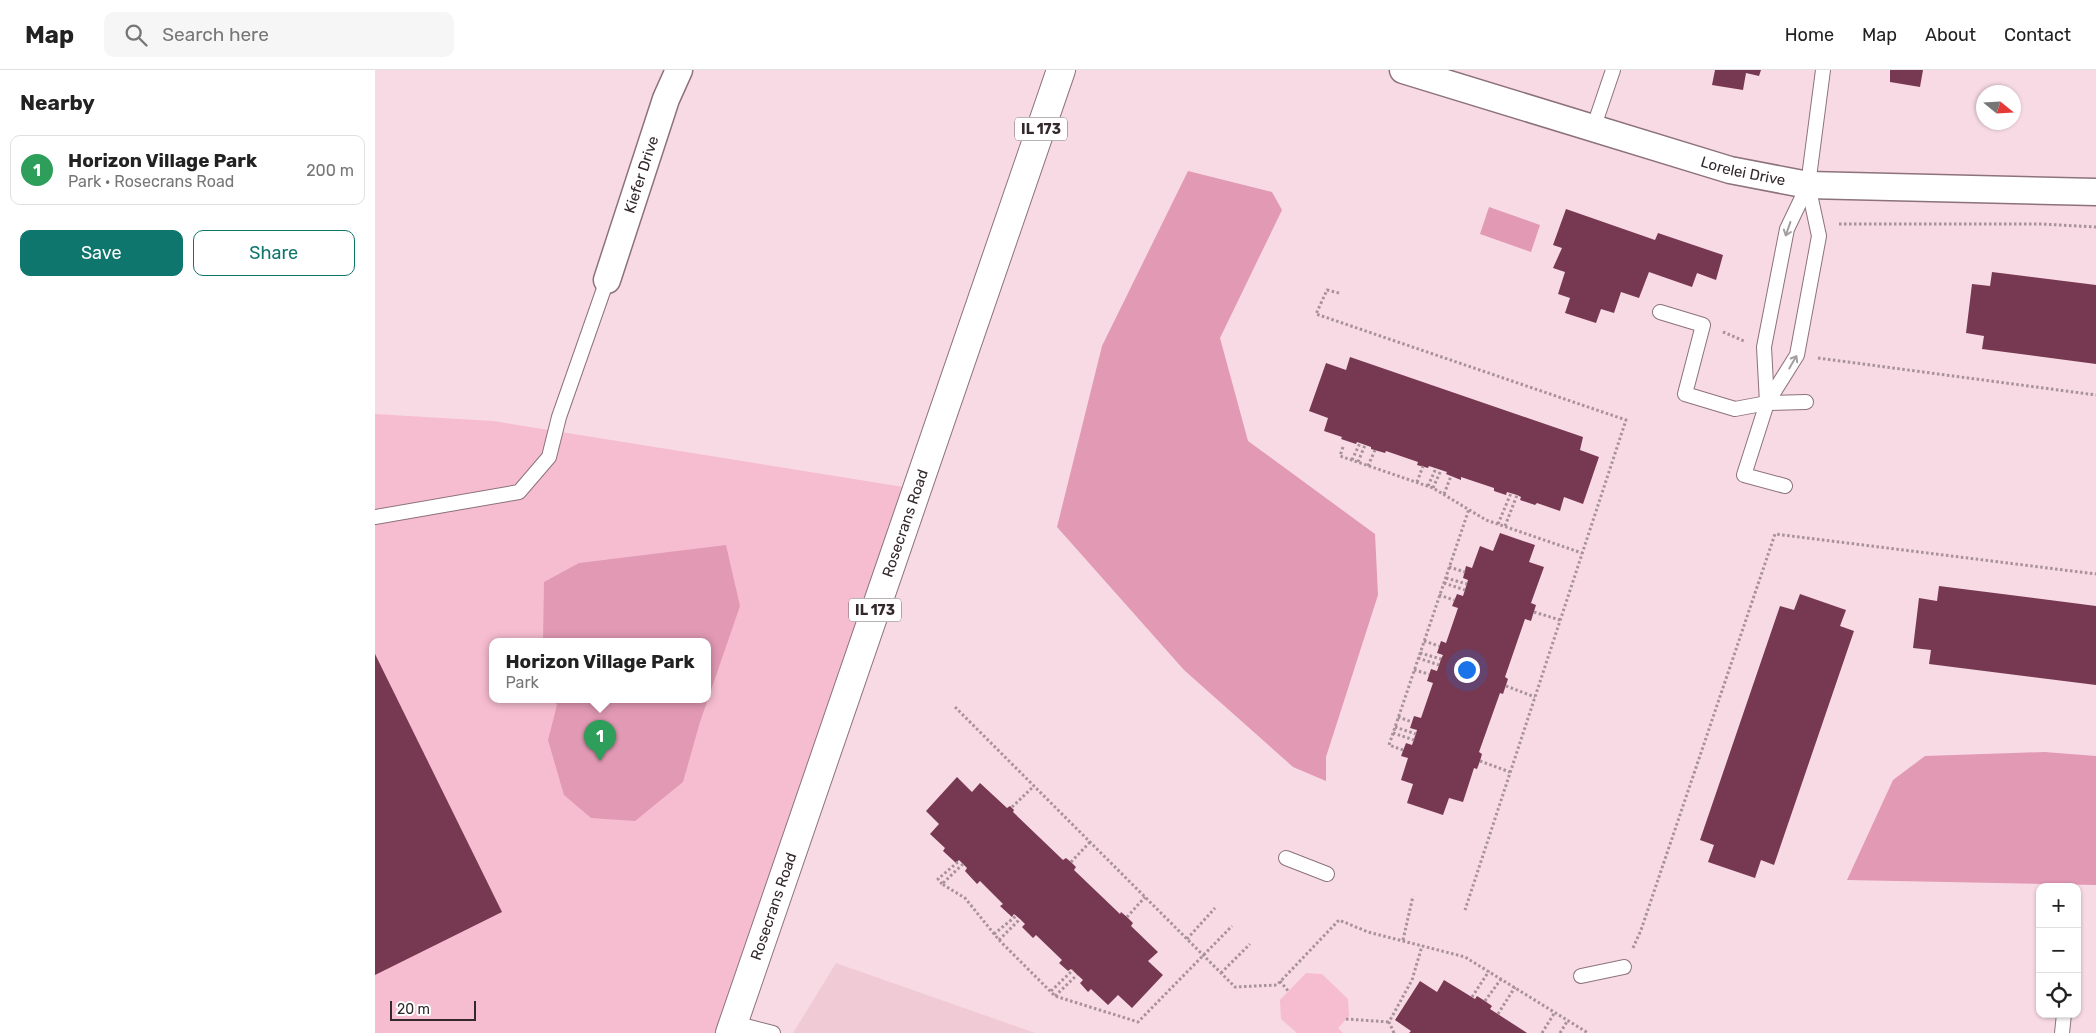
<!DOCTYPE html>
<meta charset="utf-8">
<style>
:root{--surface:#fff;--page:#f6f6f6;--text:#222;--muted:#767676;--line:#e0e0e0;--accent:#0f766e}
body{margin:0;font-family:Rubik,sans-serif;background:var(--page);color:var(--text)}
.controls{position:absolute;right:15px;bottom:15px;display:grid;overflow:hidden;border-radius:10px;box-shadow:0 1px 4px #0004}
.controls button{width:45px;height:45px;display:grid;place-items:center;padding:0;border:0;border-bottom:1px solid var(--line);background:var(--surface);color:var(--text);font:25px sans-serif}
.compass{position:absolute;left:1601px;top:15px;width:45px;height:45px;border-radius:50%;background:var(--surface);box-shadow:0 1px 4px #0004;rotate:108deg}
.scale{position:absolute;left:15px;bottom:12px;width:86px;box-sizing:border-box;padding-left:5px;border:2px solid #33282b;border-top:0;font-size:14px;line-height:18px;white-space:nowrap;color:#33282b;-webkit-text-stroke:4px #fff;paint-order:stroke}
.you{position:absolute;left:1091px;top:599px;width:18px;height:18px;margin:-12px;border:4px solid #fff;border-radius:50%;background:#1a73e8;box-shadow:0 0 0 8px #1a73e833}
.badge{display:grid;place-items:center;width:32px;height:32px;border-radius:50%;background:var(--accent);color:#fff;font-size:16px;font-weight:700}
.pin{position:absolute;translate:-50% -41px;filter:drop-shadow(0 1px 2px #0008)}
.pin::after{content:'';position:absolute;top:26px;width:18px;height:15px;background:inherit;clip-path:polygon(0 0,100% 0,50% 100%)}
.popup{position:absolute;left:114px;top:568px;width:222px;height:65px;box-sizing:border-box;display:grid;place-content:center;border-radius:10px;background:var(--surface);filter:drop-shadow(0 1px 4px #0005);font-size:16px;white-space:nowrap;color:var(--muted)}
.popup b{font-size:19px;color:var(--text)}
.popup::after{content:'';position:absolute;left:50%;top:100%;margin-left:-10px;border:10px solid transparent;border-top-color:var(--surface)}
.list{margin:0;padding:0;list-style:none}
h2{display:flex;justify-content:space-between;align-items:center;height:65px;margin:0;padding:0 20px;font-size:21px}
h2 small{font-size:16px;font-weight:400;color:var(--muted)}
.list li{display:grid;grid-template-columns:32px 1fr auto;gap:15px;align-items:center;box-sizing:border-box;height:70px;margin:0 10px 10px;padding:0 10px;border:1px solid var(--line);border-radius:10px}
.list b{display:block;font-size:19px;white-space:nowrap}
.list p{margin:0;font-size:16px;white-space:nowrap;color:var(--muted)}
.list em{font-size:16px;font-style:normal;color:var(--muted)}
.actions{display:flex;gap:10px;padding:15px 20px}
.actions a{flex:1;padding:11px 0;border:1px solid var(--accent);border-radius:10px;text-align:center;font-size:18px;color:var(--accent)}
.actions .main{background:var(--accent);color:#fff}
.icon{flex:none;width:28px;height:28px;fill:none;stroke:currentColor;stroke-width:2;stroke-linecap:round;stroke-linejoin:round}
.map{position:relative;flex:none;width:1721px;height:963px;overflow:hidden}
header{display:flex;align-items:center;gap:30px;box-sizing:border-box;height:70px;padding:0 25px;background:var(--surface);border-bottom:1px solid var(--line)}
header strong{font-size:24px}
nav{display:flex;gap:28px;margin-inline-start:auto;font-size:18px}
.search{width:350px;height:45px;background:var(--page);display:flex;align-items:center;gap:12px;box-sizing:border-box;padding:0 18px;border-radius:10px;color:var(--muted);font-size:19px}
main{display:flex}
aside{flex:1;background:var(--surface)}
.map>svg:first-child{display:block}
.built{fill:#f0cbd6}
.green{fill:#f6bdd0;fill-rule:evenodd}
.water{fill:#e299b4}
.building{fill:#773851}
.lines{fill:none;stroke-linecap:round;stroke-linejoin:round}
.lane-casing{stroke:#8c727a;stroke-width:16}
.street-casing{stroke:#8c727a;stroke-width:29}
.primary-casing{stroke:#8c727a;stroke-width:30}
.path{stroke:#a89299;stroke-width:3;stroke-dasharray:2.5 2.5;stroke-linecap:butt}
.lane{stroke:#fff;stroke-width:14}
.street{stroke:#fff;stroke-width:26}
.primary{stroke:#fff;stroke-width:28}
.oneway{stroke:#a39ea0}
.labels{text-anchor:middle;stroke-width:5;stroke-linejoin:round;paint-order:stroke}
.shield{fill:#fff;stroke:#70686b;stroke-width:1}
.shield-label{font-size:14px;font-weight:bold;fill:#33282b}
.street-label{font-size:15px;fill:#33282b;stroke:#fff}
</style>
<header>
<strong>Map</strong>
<div class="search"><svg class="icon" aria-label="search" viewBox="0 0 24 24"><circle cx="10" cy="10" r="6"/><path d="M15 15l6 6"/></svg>Search here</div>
<nav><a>Home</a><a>Map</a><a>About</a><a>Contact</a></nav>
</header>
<main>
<aside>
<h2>Nearby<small></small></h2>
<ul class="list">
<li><span class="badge" style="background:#2e9e5b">1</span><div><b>Horizon Village Park</b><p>Park · Rosecrans Road</p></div><em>200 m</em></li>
</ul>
<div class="actions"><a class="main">Save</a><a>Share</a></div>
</aside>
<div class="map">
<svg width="1721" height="963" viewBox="0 0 1721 963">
<rect width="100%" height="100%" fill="#f8dae4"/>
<path class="built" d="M461 893 660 963H418Z"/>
<g class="green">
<path d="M0 344 118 351 541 419 358 963H0ZM118 572H332V630H118Z"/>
<path d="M931 903 947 904 973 929 974 946 963 958 968 963H922L906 949 905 930Z"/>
</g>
<g class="water">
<path d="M813 101 897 122 907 140 845 268 873 371 1000 464 1003 525 951 687V711L918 697 809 600 682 457 727 276Z"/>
<path d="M1114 137 1165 155 1156 182 1105 164Z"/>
<path d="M351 475 365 536 325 652 308 712 260 751 216 748 189 725 173 670 182 635 180 630H332V572H168L169 512 204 493Z"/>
<path d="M1669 682 1721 686V815L1472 810 1518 710 1550 686Z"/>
</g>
<g class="building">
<path d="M1340 0H1386L1384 6 1371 3 1368 20 1337 15Z"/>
<path d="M1515 0H1548L1545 17 1515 12Z"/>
<path d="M1191 139 1280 170 1283 163 1348 185 1341 210 1322 203 1317 217 1274 202 1264 228 1246 222 1239 243 1226 239 1221 253 1190 243 1195 228 1183 224 1190 202 1178 198 1187 178 1178 175Z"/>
<path d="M1617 202 1721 215V294L1607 279 1609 266 1591 263 1597 214 1615 216Z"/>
<path d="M975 287 1208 367 1205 380 1224 387 1208 434 1189 427 1185 441 1162 433 1160 435 1145 430 1146 427 1142 425 1132 422 1131 425 1119 421V418L1086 407V410L1071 404 1072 402 1054 396 1053 398 1042 395 1043 392 1011 381 1010 383 996 379V377L982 372 981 374 966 369 967 367 949 361 953 348 934 341 951 293 971 300Z"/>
<path d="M1125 463 1160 475 1154 492 1169 497 1156 533 1161 535 1156 551 1150 549 1130 607 1133 609 1128 624 1125 623 1104 682 1107 684 1105 691 1102 699 1099 698 1088 732 1074 728 1068 745 1032 733 1038 714 1026 710 1033 688 1026 686 1031 673 1037 675 1042 660 1035 658 1039 646 1046 648 1058 613 1052 611 1056 599 1062 601 1066 589 1068 585 1062 583 1066 571 1071 573 1083 538 1077 536 1082 524 1088 526 1093 510 1088 508 1091 496 1097 498 1105 476 1118 481Z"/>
<path d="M1564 516 1721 536V615L1554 594 1556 580 1538 578 1544 528 1562 531Z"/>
<path d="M1425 524 1471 540 1465 556 1479 561 1399 795 1386 790 1380 808 1333 792 1339 775 1325 770 1405 536 1419 540Z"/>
<path d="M0 584 127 842 0 905Z"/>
<path d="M582 707 597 722 605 713 632 738 635 736 639 740 638 742 688 790 691 788 696 792 701 797 699 800 745 844 746 842 752 847 758 853 756 856 783 882 773 891 788 905 757 938 743 925 733 935 716 919 713 922 705 913 708 910 696 899 693 901 684 893 687 890 661 865 658 868 647 857 650 854 645 849 639 844 637 847 625 836 628 834 605 811 602 814 590 801 592 798 584 790 581 793 568 781 570 778 555 764 564 754 551 741Z"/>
<path d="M1069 910 1100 929 1102 926 1110 931 1117 936 1115 939 1152 963H1034L1036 961 1020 950 1045 911 1062 922Z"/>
</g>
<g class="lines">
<g class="lane-casing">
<g id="lane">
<path d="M1218 59 1238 0"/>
<path d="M1285 242 1328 255 1310 324 1360 339 1392 333 1431 332"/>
<path d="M1392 333 1389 277 1412 159 1433 115 1448 0"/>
<path d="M1410 416 1369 405 1392 333 1422 285 1444 166 1433 115"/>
<path d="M0 447 144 422 174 387 184 347 232 210"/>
<path d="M911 788 952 804"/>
<path d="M1206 906 1249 897"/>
<path d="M359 953 398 963"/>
<path d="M1687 963 1689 944"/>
</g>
</g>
<g class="street-casing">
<g id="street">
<path id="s1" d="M1028 0 1355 100 1433 115 1721 122"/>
<path id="s2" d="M232 210 291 29 304 0"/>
</g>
</g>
<g class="primary-casing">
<g id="primary">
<path id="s3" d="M355 963 686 0"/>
</g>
</g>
<g class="path">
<path d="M1464 154H1666L1721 157"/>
<path d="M964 223 952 220 941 244 1251 350 1090 840"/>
<path d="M1348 262 1369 271"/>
<path d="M1443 288 1721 325"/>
<path d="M968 377 965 386 1058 418 1111 450 1207 483"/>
<path d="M977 390 985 373"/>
<path d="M983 392 990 375"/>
<path d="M993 396 1000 380"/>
<path d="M1042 412 1048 396"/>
<path d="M1053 416 1061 398"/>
<path d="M1058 418 1066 400"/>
<path d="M1069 424 1076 406"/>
<path d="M1123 454 1136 423"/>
<path d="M1130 456 1142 425"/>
<path d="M1074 497 1090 502"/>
<path d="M1071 508 1092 514"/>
<path d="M1069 513 1090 520"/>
<path d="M1064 525 1079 530"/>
<path d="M1159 542 1185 550"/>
<path d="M1049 571 1064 576"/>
<path d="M1045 583 1066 589"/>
<path d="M1043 588 1064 595"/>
<path d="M1039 600 1054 604"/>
<path d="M1131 616 1160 627"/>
<path d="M580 637 860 917 902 915 964 850 993 862 1090 887 1213 963"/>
<path d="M1023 647 1037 652"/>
<path d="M1020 657 1041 664"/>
<path d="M1018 663 1039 670"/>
<path d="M1028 680 1014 675 1094 439"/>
<path d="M1105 691 1135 702"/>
<path d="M637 737 659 716"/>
<path d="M696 792 715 772"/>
<path d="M588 794 567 814 590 828 624 870 680 926 763 952 857 856"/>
<path d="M567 814 563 809 584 791"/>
<path d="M752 847 770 827"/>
<path d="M619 864 641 846"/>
<path d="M812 869 840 838"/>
<path d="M624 870 645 849"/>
<path d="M1028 870 1038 826"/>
<path d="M1258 878 1266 860 1400 464 1721 504"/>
<path d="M846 903 875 874"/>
<path d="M905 911 914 922"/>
<path d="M676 921 698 900"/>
<path d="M680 926 702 905"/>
<path d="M1097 927 1114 901"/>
<path d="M1110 931 1126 909"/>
<path d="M1123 944 1140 917"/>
<path d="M971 949 1014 952"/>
<path d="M1019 963 1014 952 1037 910 1047 876"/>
<path d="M1167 963 1180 942"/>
<path d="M1185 963 1193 950"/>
</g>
<use href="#lane" class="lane"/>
<use href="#street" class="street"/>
<use href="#primary" class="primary"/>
</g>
<defs><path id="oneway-shaft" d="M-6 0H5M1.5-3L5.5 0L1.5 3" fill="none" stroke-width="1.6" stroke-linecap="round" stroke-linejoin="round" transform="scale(1.25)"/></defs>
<g class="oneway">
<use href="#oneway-shaft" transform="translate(1413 159) rotate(109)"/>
<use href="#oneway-shaft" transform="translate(1418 292) rotate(-60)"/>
</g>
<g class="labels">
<g class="shield">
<rect x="640" y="47.5" width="52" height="23" rx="4"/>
<rect x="474" y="528.5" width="52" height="23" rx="4"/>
</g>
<g class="shield-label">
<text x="666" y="64">IL 173</text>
<text x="500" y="545">IL 173</text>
</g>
<g class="street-label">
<text dy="5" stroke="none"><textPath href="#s1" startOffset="355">Lorelei Drive</textPath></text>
<text dy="5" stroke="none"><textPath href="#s2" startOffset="111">Kiefer Drive</textPath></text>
<text dy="5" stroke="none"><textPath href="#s3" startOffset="539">Rosecrans Road</textPath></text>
<text dy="5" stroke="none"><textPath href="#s3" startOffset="134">Rosecrans Road</textPath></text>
</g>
</g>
</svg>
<div class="controls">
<button>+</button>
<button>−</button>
<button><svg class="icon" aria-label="locate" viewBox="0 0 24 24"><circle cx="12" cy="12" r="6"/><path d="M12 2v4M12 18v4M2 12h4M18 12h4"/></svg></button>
</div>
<svg class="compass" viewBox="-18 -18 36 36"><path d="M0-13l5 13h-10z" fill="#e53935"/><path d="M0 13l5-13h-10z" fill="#767676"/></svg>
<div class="scale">20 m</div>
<div class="you"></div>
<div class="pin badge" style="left:225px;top:691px;background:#2e9e5b">1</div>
<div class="popup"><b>Horizon Village Park</b>Park</div>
</div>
</main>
